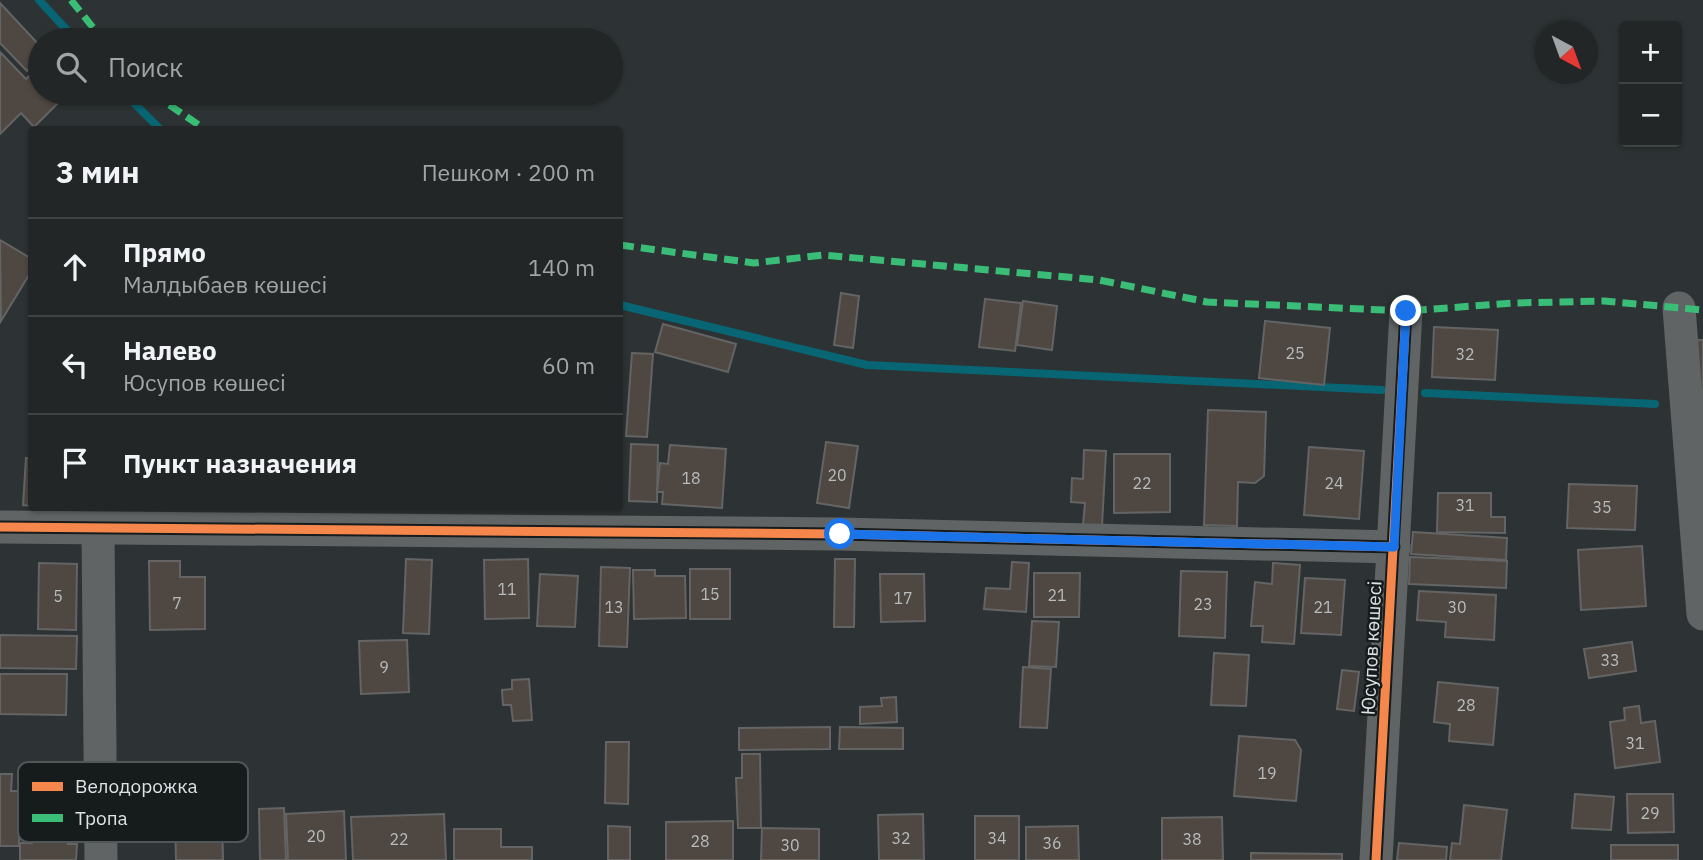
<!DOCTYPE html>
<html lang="ru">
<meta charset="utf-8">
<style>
:root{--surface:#222627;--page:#2a2e2f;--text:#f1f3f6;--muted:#a2a5a7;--line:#3f4344}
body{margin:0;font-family:"IBM Plex Sans",sans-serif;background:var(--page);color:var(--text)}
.controls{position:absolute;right:21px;top:21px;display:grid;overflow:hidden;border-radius:7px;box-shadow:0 2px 5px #0004}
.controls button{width:63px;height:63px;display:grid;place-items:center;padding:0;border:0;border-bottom:2px solid var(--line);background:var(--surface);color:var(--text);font:35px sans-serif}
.compass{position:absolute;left:1535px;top:21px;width:63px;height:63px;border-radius:50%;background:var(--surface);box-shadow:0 2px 5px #0004;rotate:139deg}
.stop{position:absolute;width:21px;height:21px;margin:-16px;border:5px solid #1a73e8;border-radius:50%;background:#fff}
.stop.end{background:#1a73e8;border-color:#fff;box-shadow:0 2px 7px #0008}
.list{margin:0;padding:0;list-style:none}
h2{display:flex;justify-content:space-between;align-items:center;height:91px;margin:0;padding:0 28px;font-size:30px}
h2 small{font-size:23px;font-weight:400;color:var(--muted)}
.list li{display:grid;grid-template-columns:46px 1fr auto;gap:21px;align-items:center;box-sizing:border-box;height:98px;padding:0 28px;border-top:2px solid var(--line)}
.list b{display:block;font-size:26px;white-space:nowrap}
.list p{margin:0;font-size:23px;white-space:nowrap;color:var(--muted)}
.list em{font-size:23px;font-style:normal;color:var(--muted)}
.icon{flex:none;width:38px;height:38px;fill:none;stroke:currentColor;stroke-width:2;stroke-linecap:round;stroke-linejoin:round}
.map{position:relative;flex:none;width:1703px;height:860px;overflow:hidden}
.search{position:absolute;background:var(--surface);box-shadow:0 2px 5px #0004;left:28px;top:28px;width:595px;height:77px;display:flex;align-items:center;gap:18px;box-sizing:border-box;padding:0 24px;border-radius:38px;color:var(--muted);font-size:26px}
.panel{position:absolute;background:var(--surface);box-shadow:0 2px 5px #0004;left:28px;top:126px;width:595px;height:385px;border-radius:7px}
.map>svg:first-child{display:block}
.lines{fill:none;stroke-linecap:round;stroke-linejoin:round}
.stream{stroke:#086573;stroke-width:8}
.building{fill:#4e4742;stroke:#646464;stroke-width:2}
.minor{stroke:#606465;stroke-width:33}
.quiet{stroke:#3abd76;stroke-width:7;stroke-dasharray:14 7;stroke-linecap:butt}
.cycleway-casing{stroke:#161b1c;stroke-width:13}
.cycleway{stroke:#f5874c;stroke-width:9}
.route{stroke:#1a73e8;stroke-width:9}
.labels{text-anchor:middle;stroke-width:5;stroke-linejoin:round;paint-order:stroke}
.number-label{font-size:16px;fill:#b8bcbc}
.street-label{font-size:19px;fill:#dce3e4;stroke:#161b1c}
.key{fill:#161b1c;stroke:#515758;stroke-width:2}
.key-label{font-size:19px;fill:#dce3e4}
</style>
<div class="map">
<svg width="1703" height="860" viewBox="0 0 1703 860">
<rect width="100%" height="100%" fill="#2d3334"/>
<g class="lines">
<g class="stream">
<path d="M39 0 76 40"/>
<path d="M124 93 161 130"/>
<path d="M620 305 867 365 1382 390"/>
<path d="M1425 393 1655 404"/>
</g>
</g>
<g class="building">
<path d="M0 3 40 46V58L27 71 0 43Z"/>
<path d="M0 52 26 79 39 67 40 93H64L66 95 34 127 21 113 0 134Z"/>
<path d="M0 240 32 259V270L1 321Z"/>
<path d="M841 293 859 296 853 348 834 345Z"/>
<path d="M985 299 1021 303 1015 351 979 347Z"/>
<path d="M1023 301 1057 306 1052 350 1017 345Z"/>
<path d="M1265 321 1330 328 1324 385 1259 378Z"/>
<path d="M663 324 736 344 728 372 655 352Z"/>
<path d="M1434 327 1498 330 1495 380 1432 377Z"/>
<path d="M1693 340H1703V432Z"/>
<path d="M632 353 653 354 647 437 626 436Z"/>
<path d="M1208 410 1266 412 1264 476 1255 483 1238 482 1237 526 1204 525Z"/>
<path d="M826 442 858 446 849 508 817 503Z"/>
<path d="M631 444 658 445 657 502 629 501Z"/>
<path d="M670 445 726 449 722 508 662 504 663 492H657L660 463 668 464Z"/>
<path d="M1309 447 1364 451 1359 519 1304 515Z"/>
<path d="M1084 450 1106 451 1102 526 1083 525 1085 503 1071 502 1072 478 1083 479Z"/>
<path d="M1114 454H1170V512L1114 513Z"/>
<path d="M26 458 32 459V506L23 505Z"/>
<path d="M1569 484 1637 486 1635 530 1567 528Z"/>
<path d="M1438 493H1491V517H1505V533L1437 532Z"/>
<path d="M1413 532 1507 538 1506 560 1411 554Z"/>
<path d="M1642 546 1646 606 1581 610 1578 550Z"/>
<path d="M1410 557 1507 561 1506 588 1409 584Z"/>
<path d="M406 559 432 560 429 634 403 633Z"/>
<path d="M528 559 529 618 485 619 484 560Z"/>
<path d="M835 559H855L854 627H834Z"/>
<path d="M149 561H180V577H205V629L150 630Z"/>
<path d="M1012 562 1029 563 1026 612 984 609 986 588 1010 589Z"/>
<path d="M39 563 77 564 76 630 38 629Z"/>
<path d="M1273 563 1300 565 1294 644 1262 642 1263 626H1251L1255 582 1272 584Z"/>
<path d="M601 567 630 568 627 647 599 646Z"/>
<rect x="690" y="569" width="40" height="50"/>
<path d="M633 570H655V576H685L686 618 634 619Z"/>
<path d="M1181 571 1227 572 1225 638 1179 636Z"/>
<path d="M1034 573H1080L1079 617H1034Z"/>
<path d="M540 574 578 576 575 627 537 626Z"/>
<path d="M880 574H924L925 621 881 622Z"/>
<path d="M1305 578 1345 580 1341 635 1301 633Z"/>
<path d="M1419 591 1496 595 1494 640 1445 637 1446 622 1417 620Z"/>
<path d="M1032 621 1059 622 1056 667 1029 666Z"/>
<path d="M0 635 77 636 76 669 0 668Z"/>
<path d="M407 640 409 692 361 694 359 641Z"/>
<path d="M1632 642 1636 671 1589 678 1584 649Z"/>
<path d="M1214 653 1249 655 1246 706 1211 705Z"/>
<path d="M1023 667 1051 669 1047 728 1020 727Z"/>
<path d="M1342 670 1359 672 1354 711 1337 709Z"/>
<path d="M0 674H67L66 715 0 714Z"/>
<path d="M529 679 532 720 513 721 511 705H503L502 690 512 689V680Z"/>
<path d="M1438 682 1498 688 1493 745 1449 741 1450 724 1434 722Z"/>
<path d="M896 697 897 722 860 724V707L882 706 881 698Z"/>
<path d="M1639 706 1641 723 1655 721 1660 762 1615 768 1610 722 1625 720 1624 708Z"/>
<path d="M830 727V749L739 750V728Z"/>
<path d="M840 727 903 728V749H839Z"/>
<path d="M1239 736 1295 740 1301 750 1296 801 1234 796Z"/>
<path d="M606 742H629L628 804 605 803Z"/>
<path d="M742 754H760L761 828H738L736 778H742Z"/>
<path d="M0 774H12L11 791H20L19 846H0Z"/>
<path d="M1575 794 1614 797 1611 830 1572 828Z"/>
<path d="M1627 794H1673L1674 832 1628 833Z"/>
<path d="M1464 805 1507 810 1501 860H1450L1452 843 1460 844Z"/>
<path d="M284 808 286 860H260L259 809Z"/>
<path d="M344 811 346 860H288L286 814Z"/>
<path d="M444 814 446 860H353L351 817Z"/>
<path d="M923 814 924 860H879L878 815Z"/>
<rect x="975" y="816" width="44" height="44"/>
<path d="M222 817 223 860H176L175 818Z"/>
<path d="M1222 817 1223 860H1162V818Z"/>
<path d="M733 821V860H666V822Z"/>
<path d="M608 826 630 827V860H608Z"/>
<path d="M1078 826 1079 860H1026V827Z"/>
<path d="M762 828 819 829V860H761Z"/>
<path d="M454 829H501V847H532V860H454Z"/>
<path d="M32 831H68V844H77L76 860H20V843H32Z"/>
<path d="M1399 843 1447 847 1446 860H1397Z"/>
<rect x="1611" y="845" width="67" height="15"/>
<path d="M1251 853 1342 854V860H1251Z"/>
</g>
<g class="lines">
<g class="minor">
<path d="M1679 308 1703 614"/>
<path d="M0 527 840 534 1394 547"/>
<path d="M98 529 101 860"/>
<path d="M1376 860 1406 311"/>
</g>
<g class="quiet">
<path d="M71 0 103 40"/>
<path d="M152 93 206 130"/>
<path d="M620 245 754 263 823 255 1099 280 1207 302 1406 311 1514 303 1604 301 1703 310"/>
</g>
<g class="cycleway-casing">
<g id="cycleway">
<path d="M0 527 840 534 1394 547"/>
<path d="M1376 860 1406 311"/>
</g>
</g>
<use href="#cycleway" class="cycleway"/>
</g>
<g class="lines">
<path class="route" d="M840 534 1394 547 1406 311"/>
</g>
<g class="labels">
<g class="number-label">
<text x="1295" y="359">25</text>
<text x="1465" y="360">32</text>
<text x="837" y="481">20</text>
<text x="691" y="484">18</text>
<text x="1142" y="489">22</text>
<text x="1334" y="489">24</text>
<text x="1465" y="511">31</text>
<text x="1602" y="513">35</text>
<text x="507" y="595">11</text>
<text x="710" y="600">15</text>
<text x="1057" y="601">21</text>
<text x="58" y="602">5</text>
<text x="903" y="604">17</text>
<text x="177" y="609">7</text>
<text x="1203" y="610">23</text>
<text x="614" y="613">13</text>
<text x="1323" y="613">21</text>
<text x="1457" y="613">30</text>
<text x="1610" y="666">33</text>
<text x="384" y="673">9</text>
<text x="1466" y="711">28</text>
<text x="1635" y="749">31</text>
<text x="1267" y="779">19</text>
<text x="1650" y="819">29</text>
<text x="316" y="842">20</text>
<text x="901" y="844">32</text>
<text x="997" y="844">34</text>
<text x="399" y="845">22</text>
<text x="1192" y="845">38</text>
<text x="700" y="847">28</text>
<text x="1052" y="849">36</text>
<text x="790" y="851">30</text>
</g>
<g class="street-label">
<text transform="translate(1371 648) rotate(-87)" y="7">Юсупов көшесі</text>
</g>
</g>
<rect x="18" y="762" width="230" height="80" rx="10" class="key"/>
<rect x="32" y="782" width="31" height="9" fill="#f5874c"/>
<rect x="32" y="814" width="31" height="8" fill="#3abd76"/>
<g class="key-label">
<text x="75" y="793">Велодорожка</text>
<text x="75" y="825">Тропа</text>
</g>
</svg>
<div class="controls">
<button>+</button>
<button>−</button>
</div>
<svg class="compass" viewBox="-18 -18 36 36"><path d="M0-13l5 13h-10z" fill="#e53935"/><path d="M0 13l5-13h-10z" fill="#a2a5a7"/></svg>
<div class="stop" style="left:840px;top:534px"></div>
<div class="stop end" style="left:1406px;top:311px"></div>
<div class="search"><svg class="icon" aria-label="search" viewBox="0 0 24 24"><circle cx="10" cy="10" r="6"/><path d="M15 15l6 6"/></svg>Поиск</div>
<section class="panel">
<h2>3 мин<small>Пешком · 200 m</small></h2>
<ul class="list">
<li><svg class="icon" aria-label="ahead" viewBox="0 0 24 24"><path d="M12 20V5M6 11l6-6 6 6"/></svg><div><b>Прямо</b><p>Малдыбаев көшесі</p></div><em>140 m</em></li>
<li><svg class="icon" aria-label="left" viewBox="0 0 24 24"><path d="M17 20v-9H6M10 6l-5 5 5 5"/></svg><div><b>Налево</b><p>Юсупов көшесі</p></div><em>60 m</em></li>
<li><svg class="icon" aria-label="arrive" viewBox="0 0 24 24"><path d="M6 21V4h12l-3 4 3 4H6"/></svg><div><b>Пункт назначения</b></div></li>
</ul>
</section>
</div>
